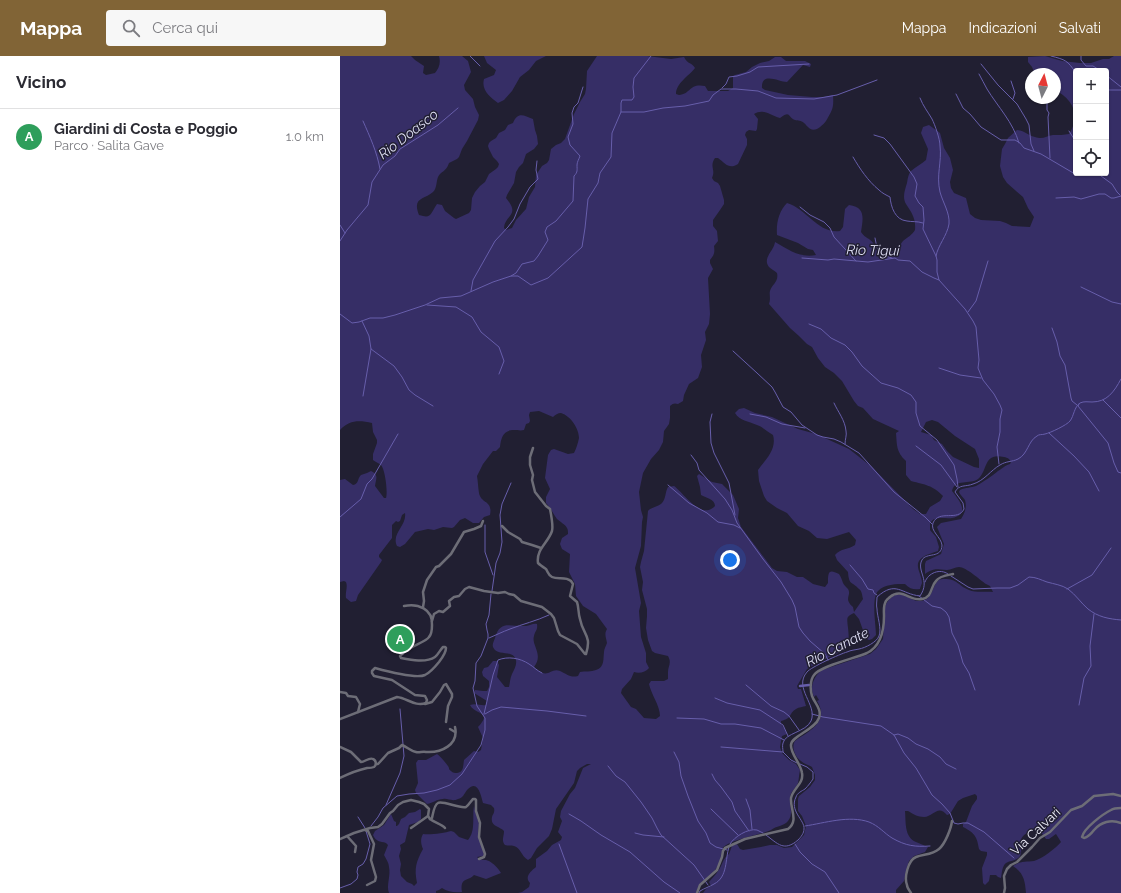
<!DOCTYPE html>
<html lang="it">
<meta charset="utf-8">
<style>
:root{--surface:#fff;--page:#f7f7f7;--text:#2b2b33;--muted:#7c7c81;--line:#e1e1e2;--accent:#816436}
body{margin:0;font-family:Raleway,sans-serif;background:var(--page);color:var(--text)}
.controls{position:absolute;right:12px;top:12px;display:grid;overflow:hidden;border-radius:4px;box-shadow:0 1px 3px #0004}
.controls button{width:36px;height:36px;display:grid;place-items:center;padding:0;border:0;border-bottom:1px solid var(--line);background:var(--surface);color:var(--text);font:20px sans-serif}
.compass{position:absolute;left:685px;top:12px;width:36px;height:36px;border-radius:50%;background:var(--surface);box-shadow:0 1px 3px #0004;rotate:6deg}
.you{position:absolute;left:390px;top:504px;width:14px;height:14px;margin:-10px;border:3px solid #fff;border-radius:50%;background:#1a73e8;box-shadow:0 0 0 6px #1a73e833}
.badge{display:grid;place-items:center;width:26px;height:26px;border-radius:50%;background:var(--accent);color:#fff;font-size:13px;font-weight:700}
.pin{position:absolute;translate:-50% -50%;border:2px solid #fff;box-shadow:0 1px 4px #0006}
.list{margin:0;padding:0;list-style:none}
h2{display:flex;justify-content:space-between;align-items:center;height:52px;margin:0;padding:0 16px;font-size:17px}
h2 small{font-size:13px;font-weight:400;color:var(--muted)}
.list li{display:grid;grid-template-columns:26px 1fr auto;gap:12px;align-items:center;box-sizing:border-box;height:56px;padding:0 16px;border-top:1px solid var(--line)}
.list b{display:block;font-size:15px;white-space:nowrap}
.list p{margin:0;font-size:13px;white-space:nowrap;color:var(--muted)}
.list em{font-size:13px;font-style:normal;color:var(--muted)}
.icon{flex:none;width:22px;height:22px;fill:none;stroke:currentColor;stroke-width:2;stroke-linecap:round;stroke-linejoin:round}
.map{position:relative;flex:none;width:781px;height:837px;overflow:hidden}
header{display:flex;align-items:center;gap:24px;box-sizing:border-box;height:56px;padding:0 20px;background:var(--accent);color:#fff}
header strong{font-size:19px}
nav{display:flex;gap:22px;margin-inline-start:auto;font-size:14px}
.search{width:280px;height:36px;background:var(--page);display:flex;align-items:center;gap:10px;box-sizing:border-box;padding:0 14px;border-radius:4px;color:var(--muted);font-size:15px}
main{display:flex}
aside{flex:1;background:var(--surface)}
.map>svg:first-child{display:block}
.green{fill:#362e66;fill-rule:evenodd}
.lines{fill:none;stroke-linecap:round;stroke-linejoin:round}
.stream{stroke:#675eab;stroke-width:1}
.canal{stroke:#675eab;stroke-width:2.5}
.street{stroke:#6d6d77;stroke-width:2.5}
.secondary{stroke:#9898a8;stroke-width:4}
.labels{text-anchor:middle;stroke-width:3;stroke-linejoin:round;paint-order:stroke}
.street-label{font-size:13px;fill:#ebebf8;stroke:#211f32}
.water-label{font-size:14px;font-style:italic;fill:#dedef4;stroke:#211f32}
</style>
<header>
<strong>Mappa</strong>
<div class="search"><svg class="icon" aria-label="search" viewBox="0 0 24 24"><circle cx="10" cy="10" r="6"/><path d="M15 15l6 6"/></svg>Cerca qui</div>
<nav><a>Mappa</a><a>Indicazioni</a><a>Salvati</a></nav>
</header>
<main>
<aside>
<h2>Vicino<small></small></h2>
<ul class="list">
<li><span class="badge" style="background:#2e9e5b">A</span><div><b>Giardini di Costa e Poggio</b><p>Parco · Salita Gave</p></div><em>1.0 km</em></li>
</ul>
</aside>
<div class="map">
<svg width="781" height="837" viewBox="0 0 781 837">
<rect width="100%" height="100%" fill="#211f32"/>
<g class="green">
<path d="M0 0H71L75 4 84 10 83 17 86 19 95 17C99 12 101 7 99 0H122L128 5 131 16 124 29 125 34 133 43 135 51 139 59 138 64 127 85 122 93 119 101 117 103 109 107C106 116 101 115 98 121 96 126 97 132 93 136 84 144 72 141 79 159 92 163 90 158 97 148L102 149 105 155 114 162 116 163 129 157 131 154 132 142 135 136 140 130 145 126 149 118 156 113 158 111 159 108 157 105 153 101 149 93 148 90 149 87 151 85 156 82 159 77 165 74 168 69 173 67C178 55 184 60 193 63L195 74 197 80 198 88 194 93 186 98 183 107 179 111 176 116 174 127 167 139 166 142C181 160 165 158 164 172L166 174 172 172 176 164 186 153 189 141 195 131 196 119 202 110 207 107 209 104 211 93 216 89 221 87 225 83 234 58 240 46 245 38 246 33 247 15 257 0H307L331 3 344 1C348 9 352 6 355 12 349 20 336 27 336 38L339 39C351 38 349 27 365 30L368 35H388L393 32V20L395 19 406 16 412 11 420 7 429 5 435 1H441L446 5H465L471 8 470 11 463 9 447 26C439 26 421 15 422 32L425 34 448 39 472 41H484L493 39C494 53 492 54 486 65 482 70 474 78 468 71 466 70 466 68 464 67 461 64 458 65 455 64 447 61 451 54 440 62 430 59 423 52 414 58L418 63 417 73 416 75 409 74 406 76 405 79 407 83V89L398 108C389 114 385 107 378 102H375C369 111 376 113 372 122L374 125 378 127 380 130 384 144V148L380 154 373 164V170L377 175 378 185 374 190C375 197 374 199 370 204V207L373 213 368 222 370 258 369 268 365 276 366 284 361 299 362 311 358 322 349 328 344 339 343 345 338 348C335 347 333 347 330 350V362L329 368 324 375 323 386 319 394 311 403 303 417 299 436 301 454 303 461 302 466 301 490 295 512 301 547 299 555 301 581 306 597V606L309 612C306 616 299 618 294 616L291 623 282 633 281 637 291 651 296 653 304 662 316 663 320 660C320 650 311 638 309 628L311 625H324L328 623C328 621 328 619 328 616 328 610 332 607 328 600L315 597 312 595 308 584 306 572 307 560V553L302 534 303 526 300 511 301 506 304 495 308 455C311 451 318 451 322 447 326 443 325 436 328 431L334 430C344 437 361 465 375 450 375 443 366 442 361 439L360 431 357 420 359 418 372 426 382 428 393 439 399 453 398 462 401 471 432 512 437 515 447 516 457 521H463L473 528 485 531 488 527C488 517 488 512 499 518 501 521 502 524 503 527 504 529 506 531 508 533 512 540 503 542 513 551L514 556 523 543C522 539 522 535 519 533 512 525 509 530 508 516L497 504 495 499C501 492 508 494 515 489L516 484 509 476 487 483 477 482 469 475 458 470 447 457 437 452 427 445 424 440 419 425 418 414C426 403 437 393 433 379 428 376 423 371 417 369 408 365 400 365 395 357L399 353 404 352 415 357 432 361 458 373 476 378 509 393 532 411 573 453 580 458H586L590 451 600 445 603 440C592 429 586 429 571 425L566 419V405C556 396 557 389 556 377L559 375 533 363 523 352 518 350 514 345 502 325 494 317 485 311 478 302 472 291 467 288 459 280 450 272 429 248C431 243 429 238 430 235 432 228 439 226 437 217 435 215 431 213 429 211 422 202 434 195 435 186 449 194 460 202 476 199L473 194 468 193 458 187 437 179C436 167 439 155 447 147 467 153 478 178 500 175L503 171 505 153 509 149C526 151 523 163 521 176 527 185 533 181 536 194 543 198 550 198 557 193 560 191 561 187 563 185 568 181 572 179 575 174 576 163 572 157 566 148 562 141 565 134 567 127 568 122 568 119 571 115 575 111 582 108 586 104L588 93 581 77 583 71 589 69 600 77 604 92 610 102 613 114 610 126 611 132 614 137 626 142 630 158 635 162 641 164 660 165 666 167 672 170 690 171 694 161 688 152 683 141 667 127 663 121 660 110 662 93 665 88 668 82 677 74C686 75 687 79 695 81 703 84 706 80 713 79 719 79 724 79 729 78 741 60 733 43 715 34V18H695L692 11 688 6V1L705 0 722 5 740 7H751L763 3H769L774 0H781V837H686C685 825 684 817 673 810 680 805 686 806 694 805 702 803 716 792 721 786L716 778 709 783H706C705 782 704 779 702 778 697 772 683 776 681 784 679 789 683 795 680 800 677 805 671 804 666 807 662 810 662 817 661 822L658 821 656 819H650L649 825 645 829 643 827 642 812 647 799V796L641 795 639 793C637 781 635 777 623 771V768L626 766 632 750 637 743V740L635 738 623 742 618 745 610 758 607 759C598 748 594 760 584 761 578 761 573 758 568 755H565C566 766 564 781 576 786 580 788 584 789 588 791L585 796 574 800 569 805 567 811 564 825 556 834V837H363L366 833 371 830 369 826C372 822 376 819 378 815 383 809 382 803 389 798L392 790 397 788 400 793 403 794 421 791 430 789H437L444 792 452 791 464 779 466 770 462 760 458 755V743L459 740 470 731 475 724V719L472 711C469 709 464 708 461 705 455 701 451 691 455 685 469 675 490 666 477 645L479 644 476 639 474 641C469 631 474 620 482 614L530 598 536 593 543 583 545 551C546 547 548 544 552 541 561 533 571 546 581 545 596 543 591 522 604 523 618 523 617 529 629 534 636 537 646 535 653 536L650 530 646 528C640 524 626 511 619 511 615 511 611 514 607 514 596 514 596 511 585 518V508L586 505 601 498 604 488 597 471 601 467 621 463C625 457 627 451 625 444 623 441 620 439 619 436L620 434C626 431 631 432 636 430 643 426 652 420 658 415 663 412 664 410 670 408L671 406C669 402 668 402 664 401 643 396 648 415 638 423 630 429 615 422 612 435 619 444 631 458 612 462 607 463 600 461 595 463 593 463 592 465 590 467V474L596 481 599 491 598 495C593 497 587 498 583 501 572 508 582 517 582 527 582 527 580 532 580 533 574 534 570 533 565 528 557 528 544 528 538 535 531 543 536 569 536 579L532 583 529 584 527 583V579L524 577 519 563 514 557C512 558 509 559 508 561 505 564 513 585 505 594L481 605 467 613 457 630 458 633H461L466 650C463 651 459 651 456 653 448 658 453 662 441 665V668L444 672 447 678 442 680 440 691 442 697 449 704 456 708 460 714C459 718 459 723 458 727 456 732 451 735 450 741 449 749 454 758 448 765 444 770 436 770 431 774 421 779 387 784 382 793 382 795 382 798 381 799 381 804 378 810 375 814 367 824 361 822 356 837H178L182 836 189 831 190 827C184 821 191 815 196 811V803L207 795 212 789 221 784 222 781 218 776 222 765 220 761 221 755 230 738 235 732 243 712 251 708H247L240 712 237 715 234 727 216 753 212 773 209 780 197 792 191 802 188 804C181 800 181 792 174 790 171 789 168 790 165 789 161 784 164 781 164 775 160 770 150 771 152 761 153 757 155 757 154 752L151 749 143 747C141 740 138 722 127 734 124 738 123 742 118 743 112 746 108 742 103 743 97 743 93 747 87 748L76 737 75 734 78 727 76 707 78 704H86L97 698C100 700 106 707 108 710 110 713 108 713 111 715 113 717 115 717 117 717 124 716 123 710 124 704L134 695 138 696 141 694 143 682 138 671C153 655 135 659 130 649 136 647 141 650 146 649L147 645 134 637 135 634 143 635H147L149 631V625L143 620 142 616 144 612 148 611 153 605H157L159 609 157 621 165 631H169C170 627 170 622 172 618 174 614 177 609 176 604 173 593 157 601 153 591 152 588 154 585 155 582 160 563 171 571 186 570 190 570 193 567 197 568 198 574 195 575 194 580 191 589 204 598 194 611 208 625 210 611 220 615 227 618 230 622 238 620L240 616C245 615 251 616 256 614 265 611 263 603 264 596 264 593 266 590 267 587 266 581 264 578 267 573L256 558 243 550 236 540 235 528 229 516 230 498 222 493 220 488 222 482 228 478C228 477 228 473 227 472 225 468 220 466 217 463 213 458 211 452 206 447V441L210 433 205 422 208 399 211 394 214 393 228 398 234 397C236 393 238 387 239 382 239 373 231 360 221 357 218 357 215 359 213 361L199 355 190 356 189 359 190 365 189 367 186 368 184 374C180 375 178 374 174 374 163 374 161 382 160 391L156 395H153L143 408 137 420C138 426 138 431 139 437 141 448 153 444 150 459L144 461 139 467H133L125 462 120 464 114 471 112 472 103 471 94 474 88 473 75 476 65 488 60 491 57 490C51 477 67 470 65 457L62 459 60 465 58 466 56 465 52 469V482L39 499V501L42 504 41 506 18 539 16 545 11 546 6 542C5 537 8 531 6 526L4 525 0 526V424L5 423 13 429C19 428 17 423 21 419L27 417 31 415C39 419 36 422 35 430L44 442H46C48 436 45 413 41 409 39 407 35 406 33 404V398L37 387V384L33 376 32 367C19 364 9 364 0 374ZM736 15H766V117H736ZM592 364 598 366 615 380 635 393 639 403V412L634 411 613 401 607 395 602 388 594 384 591 379 581 376 586 366Z"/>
<path d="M144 0H206L196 5 189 14 180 21 172 35 164 44 158 47C150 41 141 34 144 23L154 19 156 14 147 7Z"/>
<path d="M134 750 135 755 139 768 138 776 144 798 143 800 137 801C141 805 145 803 149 805 153 807 159 813 161 817L146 823 134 819C127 826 120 821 122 836 115 837 108 836 102 832L99 834 96 835V837H49C46 829 51 820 49 811 49 807 46 803 44 799L48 789 46 787C40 785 36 786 33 779L35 775 44 769 51 758 54 765 56 766V770H57L59 768 61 763 65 761 69 757 75 756 80 753 81 754V763L78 766 69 769 65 786 60 789 61 793 59 800 61 808 60 814 61 820 67 826 72 828 74 830 77 827C74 812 76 806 83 793 81 788 80 783 83 778 90 779 105 777 111 775L114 776 119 781 128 784C136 775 132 760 134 750Z"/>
</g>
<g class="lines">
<g class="stream">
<path d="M130 0 140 10"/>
<path d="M711 0C726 4 727 4 736 17"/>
<path d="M741 0V4L746 10H753L761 15"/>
<path d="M641 8 658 29 677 48 686 63 689 69 691 88 694 95"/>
<path d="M639 18C642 23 644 28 647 33 658 51 673 66 679 87"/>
<path d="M766 19 781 31"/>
<path d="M671 25 675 37 673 43"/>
<path d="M382 32 386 28 389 21 397 20 410 16 418 11 469 8"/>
<path d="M766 34H781"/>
<path d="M616 38 623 52 630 58 641 71 661 84H675L680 87 684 92 701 98 735 118 739 119 743 117"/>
<path d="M580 42C583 50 588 56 592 63 595 69 600 83 600 90 602 106 596 119 600 136 603 147 610 157 609 168 607 180 598 189 596 200"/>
<path d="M707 44V54L709 57 708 61 710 102"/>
<path d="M281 56H304L323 52 345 50 369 45 373 39 381 33H396L418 35 436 42 474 43 497 39 537 24"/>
<path d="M23 65C30 81 37 96 40 113"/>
<path d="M729 75 736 86"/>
<path d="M534 79 544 82 550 88 574 121 577 128 575 140 579 147 583 151 584 164 583 173 596 200 597 204V216L599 224 625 253 633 265 636 271 639 304 638 312 643 324 654 338 660 349 662 354 660 363V376L657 391 659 408"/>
<path d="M513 101C520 113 528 125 539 134 542 137 546 139 550 141 551 151 555 164 567 165 572 166 577 165 583 167"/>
<path d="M757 117 772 128 777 136 780 139"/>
<path d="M716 142 734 141 741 143 759 138H765L771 142H774L781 140"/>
<path d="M460 151 470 159 484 166 490 172 494 181 516 205"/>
<path d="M0 169 5 177"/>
<path d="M535 182 537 192 542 199 552 202"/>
<path d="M0 185 7 174 28 149 32 126 43 109 55 100 60 93 98 69 118 52"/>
<path d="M462 202 488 204 494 203 528 206 555 202 558 204 570 205 582 216 594 222 599 224"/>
<path d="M171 220 176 217 182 208 194 205 198 200 208 184 205 176 207 171 216 165 233 145 234 120C238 116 237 114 237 109 237 106 239 103 240 100L230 89 228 81 233 68 232 57 234 51 238 47 243 31"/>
<path d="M741 231 772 246 781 248"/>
<path d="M131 235 133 224 155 185 168 171 174 163 180 148 190 131 198 123 196 114 197 105"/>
<path d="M87 249 116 251 132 261 141 276 159 291 164 305 159 318"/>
<path d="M628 256 636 245 648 205"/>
<path d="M0 258 12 267 19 266 30 262H43L55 259 85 249 100 242 121 240 153 226 171 220H178L191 229 208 222 242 191 245 172 248 143 258 127 260 117 271 101 272 77 281 56V47L282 44H292L294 41 293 31 294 22 311 0"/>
<path d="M22 265 29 280 31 293 54 310 62 321 69 334 75 339 93 350"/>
<path d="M469 268 481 273 491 282 505 289 512 296 522 310 541 327 558 332 571 339 576 346V357L580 370 597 384 614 409 617 423 618 431"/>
<path d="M712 272 717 286 720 300 725 309 731 342 732 345 737 349"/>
<path d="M393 295 417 317 432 331 435 336 443 351 451 356 462 369 477 379 483 381 494 383 501 386 519 397 554 436 585 461 592 468"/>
<path d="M599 312 620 319 641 322"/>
<path d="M23 340 31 293"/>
<path d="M763 344 781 362"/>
<path d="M494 347C498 356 505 364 506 375 507 379 505 383 505 388"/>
<path d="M739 348 738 350 768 387 774 407 778 416 781 417"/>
<path d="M372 358 370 366 371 387 374 397 389 427 395 459"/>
<path d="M410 358 426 361 442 368 465 372"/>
<path d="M709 377 734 400 749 416 759 435"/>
<path d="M576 390 601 409 617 431"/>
<path d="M351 399 357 407 359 414 385 443 392 454 397 467 423 503 441 526 452 544 455 551 459 571 463 577 470 585 485 598 488 604"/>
<path d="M328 429 349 447 367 457 378 466 394 469 400 472"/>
<path d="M0 461 21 443 27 428 32 423 58 378"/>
<path d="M145 469V496L153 519"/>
<path d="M510 509 522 523 528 533 533 534 534 537 537 539"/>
<path d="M611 520 628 531 633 533 657 532H670L678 529 689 521C696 521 701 524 707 526 714 528 722 529 728 533 736 539 741 547 748 553 758 561 769 563 781 564"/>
<path d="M585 526C588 517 600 512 608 518"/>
<path d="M727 533 752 519 771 492"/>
<path d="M152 535 156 507 160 497 162 486 160 459 162 448 171 427"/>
<path d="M579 540 592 550 601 552 606 556 609 561 612 577 618 589 623 607 629 617 635 634"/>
<path d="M149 582C156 579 162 576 170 573 183 568 196 565 209 559"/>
<path d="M406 629 431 650 444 656 449 660 459 674"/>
<path d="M375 642 387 647 420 654 443 669 448 680"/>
<path d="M739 649 744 622 751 610 750 590 754 558"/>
<path d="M144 658 153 619 158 604C168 600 180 602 189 608 194 611 196 614 202 617"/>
<path d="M145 658 152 654 161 651 207 655 246 660"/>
<path d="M472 658 483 661 541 670 554 679 564 697 576 712 592 739 602 748 610 757 614 767 618 768 623 767H628L644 776 674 802"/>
<path d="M337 662 364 663 381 668H395L421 672 444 684"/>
<path d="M554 679 558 678 568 682 576 688 588 693 600 701 606 708 616 713"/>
<path d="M381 691 443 696"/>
<path d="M334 696 339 706 341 720 348 740 358 765 366 777 370 787 376 791 387 794"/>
<path d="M457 707 451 704 443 696C443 693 442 690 443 687 445 677 466 676 471 665 478 649 453 632 467 616 471 611 500 598 507 596 511 594 515 594 519 593 525 592 537 586 539 580 542 573 537 560 537 553 536 549 537 545 537 541 556 524 561 538 580 540 591 524 576 515 582 504 586 496 602 503 602 489 601 481 590 475 593 467 599 453 618 466 624 453L623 447 615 436C619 428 626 431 633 428 644 425 651 414 660 409 666 405 672 406 678 403 688 398 688 385 697 380 699 378 702 379 705 378 710 377 727 369 730 365 734 360 734 351 740 347 744 345 748 346 752 346 767 346 774 336 781 323"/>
<path d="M268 710 276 720 285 726 301 746 312 762 317 772 321 779 354 809 368 829"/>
<path d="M372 718 375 724 381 731 392 746 395 755 409 775"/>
<path d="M406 743 410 754 412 773"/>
<path d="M46 749 60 717 64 700 60 653"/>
<path d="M371 753 398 779"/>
<path d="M229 758 241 765 261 779 290 796 324 826 340 837"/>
<path d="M18 761 25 772"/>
<path d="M31 770 38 761 43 752 57 740 69 738 84 737 97 734 110 729 122 718 141 689 145 674V662L137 650 133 632 135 625 136 607 141 600 148 582V578L147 574 146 568 149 559 151 538"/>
<path d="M465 770C485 767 509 759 529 766 539 770 544 777 552 782 566 790 575 791 590 790"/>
<path d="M295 777 303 779 324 781"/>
<path d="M426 779C438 788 444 796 458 784 461 781 464 777 464 773 465 764 449 755 456 741 457 737 462 735 465 733 468 730 471 726 473 723V716L467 711 460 708"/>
<path d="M219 788 237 837"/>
<path d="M390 788C394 781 408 772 417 774 419 775 421 776 423 777"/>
<path d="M455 788 460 796 472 808 485 816 499 837"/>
<path d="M0 832 11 828 17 823 18 819 17 816 18 811 23 808 26 803 30 788 26 775"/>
<path d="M359 837 360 835C365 832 369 831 374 828 388 821 385 803 389 791"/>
</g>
<path class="canal" d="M460 630 469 629"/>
<g class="street">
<path d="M162 470 168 476 180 483 182 486 192 489 201 492"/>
<path d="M64 550C78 547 93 553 92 569 92 573 92 578 89 581 87 585 72 590 67 594"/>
<path d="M83 551 84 545 83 536 87 524 96 511 99 510 111 498 124 476 134 473 141 470 143 465"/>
<path d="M92 565 94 558 99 555 103 556 110 550 109 545 114 541 119 540 125 533 129 531 144 535 158 537 165 536 169 538 174 539 181 545 202 551 211 558 214 562 218 575 220 579 237 588 245 598H246C252 579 243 579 240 563 238 557 239 552 237 546L230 540 233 528 231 525C225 520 218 524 212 521 208 519 208 516 206 513 203 511 200 509 198 507 196 493 208 487 212 475 213 471 211 458 210 453L206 450 195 436 192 424 193 419 190 409V401L193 392"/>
<path d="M0 636 6 637 8 640 16 641 20 648 18 656"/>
<path d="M85 648 92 646 100 636 104 629 106 628 112 638V641L108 650 106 666"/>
<path d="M0 663 57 641C67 642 75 651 86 647L87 644 85 640 75 639 52 624 34 620 32 617V615L35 612C46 615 76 623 85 619 91 616 95 611 99 606 102 602 106 597 106 592L105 591H103C100 594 98 599 95 601 86 607 71 604 61 602L60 600 63 597"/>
<path d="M110 673 115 676"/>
<path d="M0 691 11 696 21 706C25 706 29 701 33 703 36 704 37 709 34 711 32 712 29 712 27 712 18 714 8 718 0 722"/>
<path d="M36 708H38L48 697 59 692 62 689C67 691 71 695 76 696 79 697 83 695 86 696 101 697 119 689 115 671"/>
<path d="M781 752C777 752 774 752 771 754 763 758 744 772 742 781L744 782C748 781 751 778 754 774 761 766 771 763 781 767"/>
<path d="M90 763C95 767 102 768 105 772"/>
<path d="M71 772 88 760"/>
<path d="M25 774 28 775 34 788 31 804 36 821 35 825 27 829"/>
<path d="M7 780 16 790 15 796"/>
<path d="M0 783 14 777 30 772 38 771 42 768 50 757 53 755 58 749 63 746 71 744 79 746 84 748 89 753 88 760 90 763 92 762C93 758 94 749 98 747 102 744 120 753 126 751 129 749 131 745 133 743H135L136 744V755L140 767 139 781 145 798 144 801 139 803"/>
<path d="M357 837 360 829 377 814 382 801 383 795 385 792 405 783 448 773C459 765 450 753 451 742 453 732 464 728 462 717 461 708 450 697 451 689 451 680 475 674 479 662 482 653 475 648 472 640 470 634 470 624 474 619 480 610 516 602 527 597 541 590 544 575 544 560 544 555 543 550 546 545 547 543 549 542 550 541 562 531 570 546 582 543 593 541 590 531 596 525 599 520 608 519 613 518"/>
<path d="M571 837C570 835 567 832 567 829 564 822 568 804 576 801 583 798 592 799 599 793 605 788 611 773 612 765"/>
<path d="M664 837 665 832 664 820 667 813 671 809 677 806 692 791 700 782 710 776 731 754 742 750 754 740 773 738 781 740"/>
</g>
<path class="secondary" d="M65 589 68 592 62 597 59 593Z"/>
</g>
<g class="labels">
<g class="street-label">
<text transform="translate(695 775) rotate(-43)" y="5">Via Calvari</text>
</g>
<g class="water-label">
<text transform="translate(68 78) rotate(-38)" y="5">Rio Doasco</text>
<text transform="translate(533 194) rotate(1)" y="5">Rio Tigui</text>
<text transform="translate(497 591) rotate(-27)" y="5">Rio Canate</text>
</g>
</g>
</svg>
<div class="controls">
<button>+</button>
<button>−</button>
<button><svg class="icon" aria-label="locate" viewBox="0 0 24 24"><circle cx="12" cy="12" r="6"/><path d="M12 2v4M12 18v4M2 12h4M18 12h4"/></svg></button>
</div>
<svg class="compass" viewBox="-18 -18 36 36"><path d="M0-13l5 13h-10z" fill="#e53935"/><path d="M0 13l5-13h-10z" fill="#7c7c81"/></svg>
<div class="you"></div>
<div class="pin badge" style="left:60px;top:583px;background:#2e9e5b">A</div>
</div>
</main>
